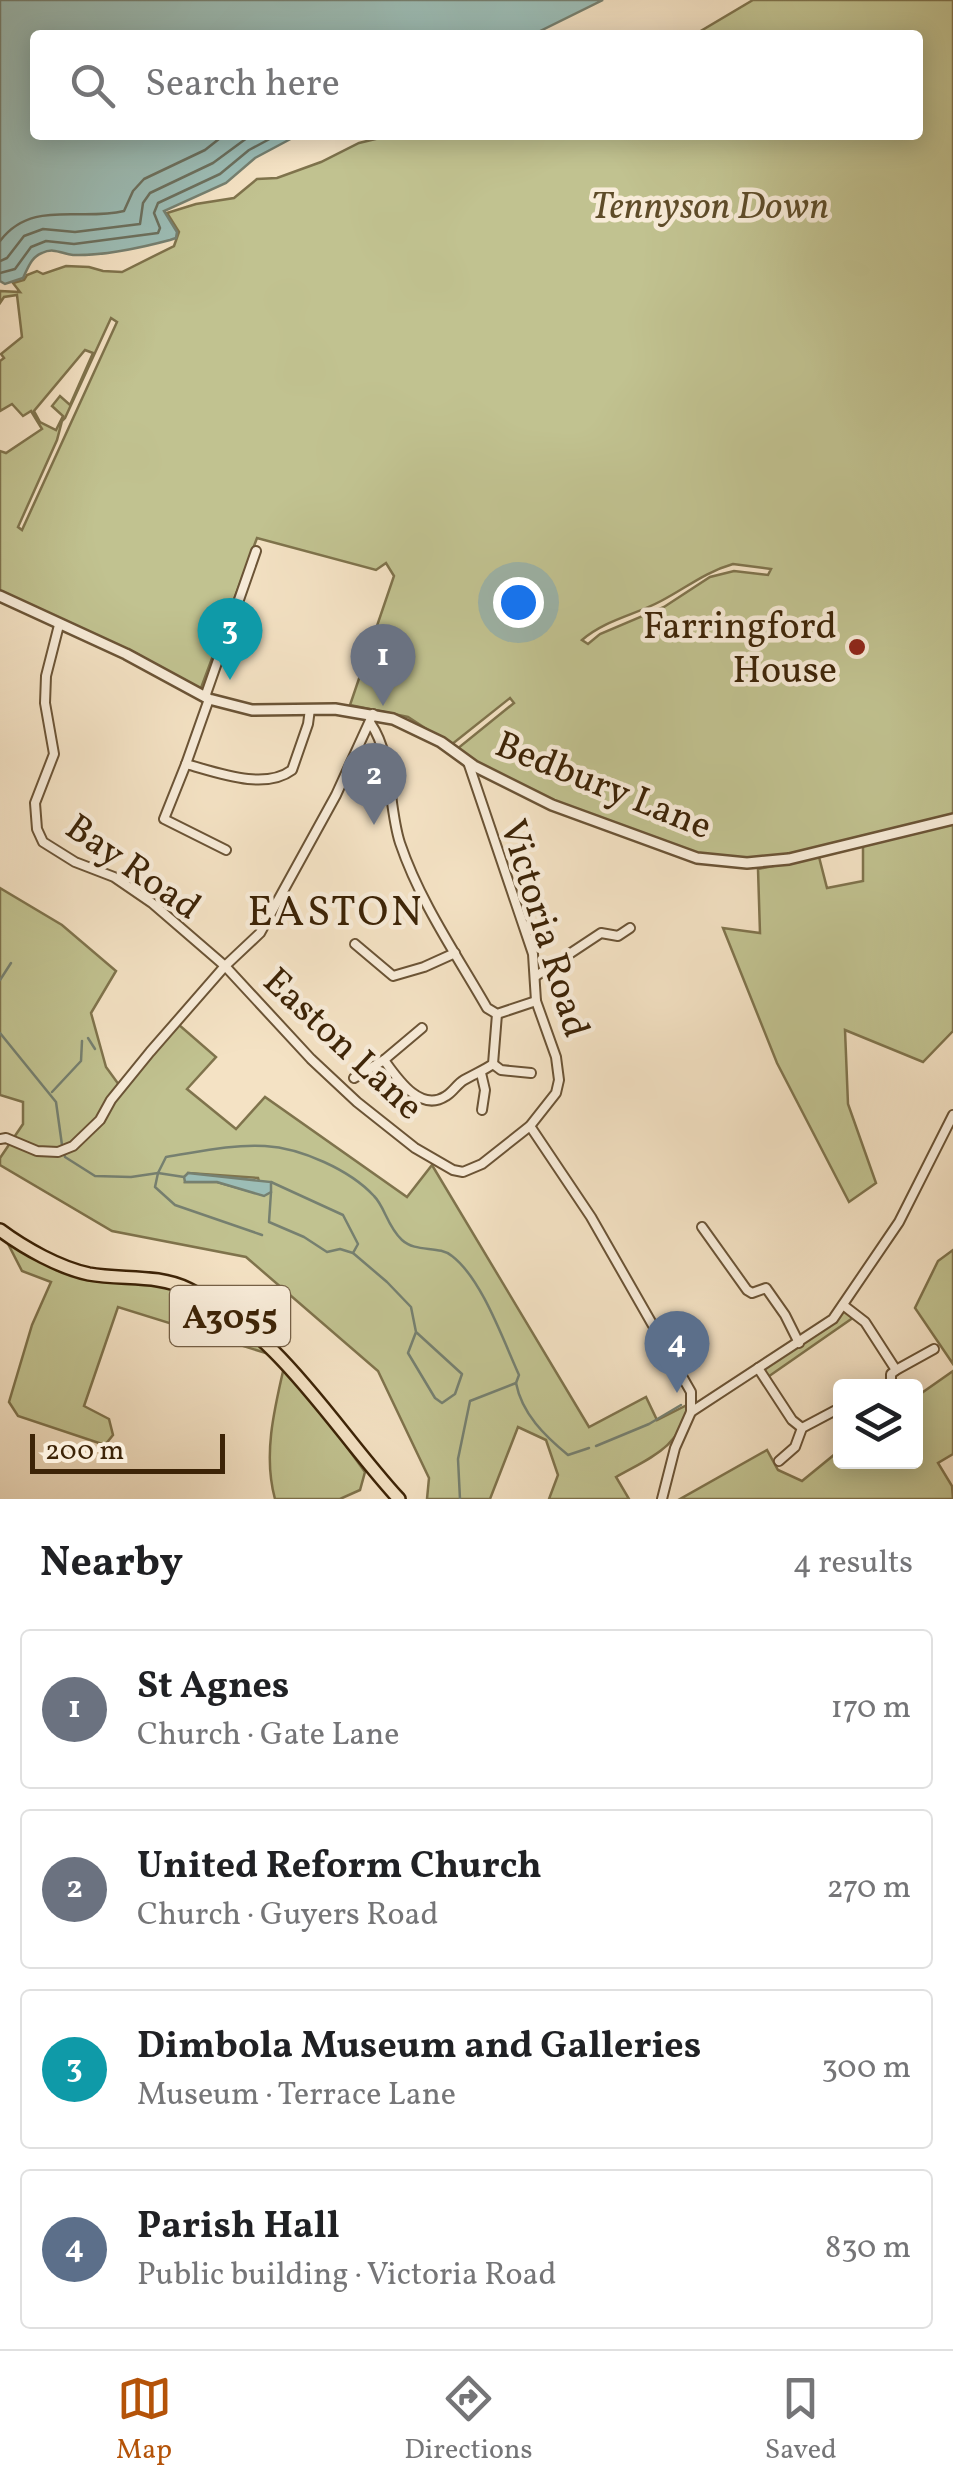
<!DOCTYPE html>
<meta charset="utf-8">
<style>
:root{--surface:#fff;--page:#f6f6f6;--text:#202124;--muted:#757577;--line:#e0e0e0;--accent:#b45309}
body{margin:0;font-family:Vollkorn,serif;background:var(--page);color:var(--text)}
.controls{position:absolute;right:30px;bottom:30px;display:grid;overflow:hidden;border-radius:10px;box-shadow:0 5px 25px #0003}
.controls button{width:90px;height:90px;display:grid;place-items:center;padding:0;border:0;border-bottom:2px solid var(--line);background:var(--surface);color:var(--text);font:50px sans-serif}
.scale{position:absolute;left:30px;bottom:25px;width:195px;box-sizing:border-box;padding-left:10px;border:5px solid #3d2407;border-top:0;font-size:28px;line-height:35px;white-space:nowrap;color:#3d2407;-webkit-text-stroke:8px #f8ecd9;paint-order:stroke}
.you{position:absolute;left:518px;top:602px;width:35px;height:35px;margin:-25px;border:8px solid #fff;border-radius:50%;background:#1a73e8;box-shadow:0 0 0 15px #1a73e833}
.badge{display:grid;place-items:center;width:65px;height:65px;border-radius:50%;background:var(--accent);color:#fff;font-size:32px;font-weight:700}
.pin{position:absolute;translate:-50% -82px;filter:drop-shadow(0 2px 5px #0008)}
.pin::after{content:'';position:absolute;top:52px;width:35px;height:30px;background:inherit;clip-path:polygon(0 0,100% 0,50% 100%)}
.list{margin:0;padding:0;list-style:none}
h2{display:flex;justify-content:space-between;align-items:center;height:130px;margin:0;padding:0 40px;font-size:42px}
h2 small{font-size:32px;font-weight:400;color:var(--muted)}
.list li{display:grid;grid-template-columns:65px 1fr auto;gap:30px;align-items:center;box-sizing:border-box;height:160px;margin:0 20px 20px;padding:0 20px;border:2px solid var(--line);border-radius:10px}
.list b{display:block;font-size:38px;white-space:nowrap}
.list p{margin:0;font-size:32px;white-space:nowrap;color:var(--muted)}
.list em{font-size:32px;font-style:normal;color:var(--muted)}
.icon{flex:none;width:55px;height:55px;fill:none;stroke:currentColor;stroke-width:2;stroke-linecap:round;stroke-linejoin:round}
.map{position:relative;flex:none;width:953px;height:1499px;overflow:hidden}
.search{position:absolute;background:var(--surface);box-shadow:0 5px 25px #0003;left:30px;right:30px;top:30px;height:110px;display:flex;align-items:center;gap:25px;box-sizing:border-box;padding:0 35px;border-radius:10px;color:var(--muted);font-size:38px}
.sheet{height:850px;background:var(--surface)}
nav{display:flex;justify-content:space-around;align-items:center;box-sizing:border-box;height:140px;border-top:2px solid var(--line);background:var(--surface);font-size:28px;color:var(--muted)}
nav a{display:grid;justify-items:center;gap:5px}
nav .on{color:var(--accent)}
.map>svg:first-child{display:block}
.green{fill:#c1c290;stroke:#7f734c;stroke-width:2.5;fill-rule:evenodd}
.water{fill:#9cbdb6;stroke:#768070;stroke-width:2.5}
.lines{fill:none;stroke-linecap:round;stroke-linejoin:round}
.shore{stroke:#6c705e;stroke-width:2.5}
.stream{stroke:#768070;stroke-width:2.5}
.minor-casing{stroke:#6b5436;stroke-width:12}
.tertiary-casing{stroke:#6b5436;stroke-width:14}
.primary-casing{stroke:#3d2407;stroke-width:16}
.minor{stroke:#f8ecd9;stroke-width:8}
.tertiary{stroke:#f8ecd9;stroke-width:9}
.primary{stroke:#f4e2c4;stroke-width:11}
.poi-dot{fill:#8f2418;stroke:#f8ecd9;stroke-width:4}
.labels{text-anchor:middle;stroke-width:9;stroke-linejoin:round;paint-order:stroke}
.shield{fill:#f8ecd9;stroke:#756046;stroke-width:2.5}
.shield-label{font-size:35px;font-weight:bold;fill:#3d2407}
.park-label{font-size:38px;font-style:italic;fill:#5e4c29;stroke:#f8ecd9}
.poi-label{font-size:38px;fill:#3d2407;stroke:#f8ecd9;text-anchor:end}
.street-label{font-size:38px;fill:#3d2407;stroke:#f8ecd9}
.quarter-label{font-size:42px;letter-spacing:2.5px;fill:#3d2407;stroke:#f8ecd9}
</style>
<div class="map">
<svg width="953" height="1499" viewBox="0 0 953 1499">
<rect width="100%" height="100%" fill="#f4e2c4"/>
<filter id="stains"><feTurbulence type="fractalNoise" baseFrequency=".002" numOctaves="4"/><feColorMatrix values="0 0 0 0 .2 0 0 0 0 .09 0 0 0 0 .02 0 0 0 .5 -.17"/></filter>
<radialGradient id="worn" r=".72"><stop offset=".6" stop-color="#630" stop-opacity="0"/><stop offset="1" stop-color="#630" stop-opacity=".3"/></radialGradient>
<g class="green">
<path d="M753 0H953V816C914 826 874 836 835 846 806 853 775 863 745 862 687 859 496 789 457 749L514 703 510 698 451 745 408 717 350 705 394 576 386 563 376 570 257 538 201 688H195L136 653 0 593V451L6 453 42 429 31 411 23 416 12 404 0 411V361L4 358 1 354 22 337 17 295 4 297 0 303V291L20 292 13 283 24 280 27 275 37 271 43 274 66 266 89 267 103 271 122 272 174 246 179 232 167 213 196 204 234 198 257 179 277 178 321 162 359 143 392 135H918V35H694ZM111 318 117 322 22 530 18 527 57 440 62 421 65 418ZM85 350 93 353 70 405 60 396 52 406 63 416 56 430 40 422 34 411ZM733 564 771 569 768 575 734 571 710 577 664 607 600 634 588 644 582 640C605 620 635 615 661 601 686 588 705 572 733 564Z"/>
<path d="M953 821V1031L923 1062 845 1030 848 1104 876 1183 849 1202 777 1063 723 928 760 933 758 869 819 857 827 888 863 881V846Z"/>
<path d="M0 888 62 925 116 971 91 1013 106 1067 122 1089 178 1024 216 1057 187 1089 236 1129 265 1097 407 1197 432 1165 589 1427 646 1397 657 1420 689 1404C680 1448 651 1457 616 1477L629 1499H549L558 1475 546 1440 518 1427 490 1499H427L429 1478 378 1371 246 1257 112 1231 0 1165V1158L23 1124V1102L0 1095ZM188 1173 258 1178 263 1195 217 1182H185Z"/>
<path d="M5 1238 35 1255 187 1292 251 1332 272 1355 118 1307 84 1406 109 1419 113 1435 105 1445 18 1416 9 1402 32 1325 51 1282 22 1271Z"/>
<path d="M953 1250V1364L915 1308 938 1261Z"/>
<path d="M843 1305 857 1315 765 1379 759 1368 817 1332Z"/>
<path d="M284 1367 323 1414 365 1472 360 1490 340 1499H275C263 1456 274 1410 284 1367Z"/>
<path d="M953 1371V1454L938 1463 952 1486 953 1499H680L767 1450 778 1470 802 1481 840 1450V1462H916V1397Z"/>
</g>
<g class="water">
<path d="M0 0H603L532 35H35V135H298L255 158 226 183 164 211 177 232 176 238 170 240C140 248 104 256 73 255 62 254 54 247 42 253 31 257 28 268 23 278L5 284 0 281Z"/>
<path d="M188 1173 271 1182V1192L264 1196 217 1182H185L184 1177Z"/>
</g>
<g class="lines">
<g class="shore">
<path d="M0 241C32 199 79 222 124 211L133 191 144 179 205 150 224 135"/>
<path d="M0 261 7 258 24 236 43 229 75 232 140 224 143 203 150 193 213 163 251 135"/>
<path d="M0 273 15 269 31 247 46 241 74 244 158 233 160 228 154 213 158 203 220 174 249 150 277 135"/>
</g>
<g class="stream">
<path d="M0 980 11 963"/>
<path d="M0 1033 56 1102 62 1145"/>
<path d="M88 1038 95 1049"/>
<path d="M52 1092 81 1061 82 1041"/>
<path d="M64 1153 65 1157 95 1176 131 1177 158 1173 184 1177"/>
<path d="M271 1182 343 1215 358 1244 353 1253"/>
<path d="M271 1192 269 1222 304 1237 327 1252 340 1249 353 1253 387 1282 411 1307 416 1332 462 1374 455 1394 442 1403 435 1398 408 1353 416 1332"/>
<path d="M262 1235 175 1205 155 1187 158 1173 166 1157C198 1152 232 1144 265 1146 301 1148 350 1170 374 1196 385 1207 387 1226 402 1240 416 1253 439 1245 452 1256 482 1279 503 1340 519 1375L516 1383 470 1401 458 1459 460 1499"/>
<path d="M516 1383C522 1414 545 1436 568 1455L589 1448"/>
<path d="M596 1446 649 1424 681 1405"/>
</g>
<g class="minor-casing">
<g id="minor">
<path d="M59 625 46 676 45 703 54 754 35 803 37 829 43 842 75 862 114 877 152 903 225 966 311 1059 357 1102 415 1148 453 1170 463 1172 482 1164 530 1126 556 1093 559 1080 556 1057 536 1001 533 954 468 762"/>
<path d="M205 697 256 551"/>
<path d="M209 699 186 764C216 772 264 791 292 770L308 724 310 709"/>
<path d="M371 724C393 756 388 806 400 843 420 902 456 954 487 1008L497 1014 536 1001"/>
<path d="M186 764 164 819 226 850"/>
<path d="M355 944 393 976 424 967 455 953"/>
<path d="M536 976 601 933 618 936 630 928"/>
<path d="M384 1060 422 1028"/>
<path d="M493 1064 501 1070 531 1073"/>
<path d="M481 1073 485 1090 482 1110"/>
<path d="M354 1078 384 1060C397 1078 420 1113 446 1096 453 1092 457 1084 464 1080 474 1074 483 1071 493 1064L497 1014"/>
<path d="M530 1126 591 1217 691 1392V1412L675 1448 662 1499"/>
<path d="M0 1139 6 1138 37 1151 58 1152 73 1146 100 1120 111 1100 150 1052 225 966 260 933 336 795 373 714"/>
<path d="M702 1227 747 1290 752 1293 766 1288 785 1315 799 1343"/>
<path d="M843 1305 865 1322 896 1370 934 1349"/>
<path d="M758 1368 792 1420 802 1428"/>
<path d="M891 1386V1374L896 1370"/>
<path d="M691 1412 833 1319 899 1222 953 1115"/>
<path d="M779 1461 795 1447 802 1428 836 1410"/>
</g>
</g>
<g class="tertiary-casing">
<path id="tertiary" d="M0 596 126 654 209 699 252 710 335 709 393 719 441 742 474 766 552 805 697 858 747 863 789 859 953 819"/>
</g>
<g class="primary-casing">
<path id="primary" d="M0 1230C24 1248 60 1268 89 1274 122 1280 158 1274 188 1289 281 1333 332 1426 399 1499"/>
</g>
<use href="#minor" class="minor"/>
<use href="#tertiary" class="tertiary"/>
<use href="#primary" class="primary"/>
</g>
<circle class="poi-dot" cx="857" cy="647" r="10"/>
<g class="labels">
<rect class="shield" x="170" y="1286" width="120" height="60" rx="8"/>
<g class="shield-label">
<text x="230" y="1328">A3055</text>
</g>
<g class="park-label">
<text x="710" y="218">Tennyson Down</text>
</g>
<g class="poi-label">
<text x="837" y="638">Farringford<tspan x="837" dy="44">House</tspan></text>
</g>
<g class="street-label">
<text transform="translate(604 784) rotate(22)" y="13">Bedbury Lane</text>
<text transform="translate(134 866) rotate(35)" y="13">Bay Road</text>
<text transform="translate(546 928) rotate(73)" y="13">Victoria Road</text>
<text transform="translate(344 1043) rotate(43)" y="13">Easton Lane</text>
</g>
<g class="quarter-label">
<text x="336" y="925">EASTON</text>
</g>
</g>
<rect width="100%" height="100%" filter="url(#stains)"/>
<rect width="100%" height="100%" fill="url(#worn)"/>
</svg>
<div class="controls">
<button><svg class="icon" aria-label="layers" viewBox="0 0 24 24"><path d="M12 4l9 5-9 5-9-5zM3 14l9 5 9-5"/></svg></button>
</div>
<div class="scale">200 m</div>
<div class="you"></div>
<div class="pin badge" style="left:383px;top:706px;background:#6b7280">1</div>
<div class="pin badge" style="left:374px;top:825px;background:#6b7280">2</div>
<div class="pin badge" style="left:230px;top:680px;background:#0f9aa8">3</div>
<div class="pin badge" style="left:677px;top:1393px;background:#5c6f8a">4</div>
<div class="search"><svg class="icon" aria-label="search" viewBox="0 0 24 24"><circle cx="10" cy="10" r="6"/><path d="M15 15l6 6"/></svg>Search here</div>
</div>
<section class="sheet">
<h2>Nearby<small>4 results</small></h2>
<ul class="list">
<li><span class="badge" style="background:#6b7280">1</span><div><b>St Agnes</b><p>Church · Gate Lane</p></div><em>170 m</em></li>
<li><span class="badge" style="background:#6b7280">2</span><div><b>United Reform Church</b><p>Church · Guyers Road</p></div><em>270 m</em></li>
<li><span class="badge" style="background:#0f9aa8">3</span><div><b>Dimbola Museum and Galleries</b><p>Museum · Terrace Lane</p></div><em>300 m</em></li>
<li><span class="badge" style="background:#5c6f8a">4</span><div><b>Parish Hall</b><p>Public building · Victoria Road</p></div><em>830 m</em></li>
</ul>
</section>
<nav>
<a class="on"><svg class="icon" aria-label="map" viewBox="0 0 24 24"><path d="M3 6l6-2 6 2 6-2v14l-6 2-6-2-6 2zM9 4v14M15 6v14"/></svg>Map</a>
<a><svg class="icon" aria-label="directions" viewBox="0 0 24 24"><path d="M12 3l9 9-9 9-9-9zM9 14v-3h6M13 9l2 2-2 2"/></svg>Directions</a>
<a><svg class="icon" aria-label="saved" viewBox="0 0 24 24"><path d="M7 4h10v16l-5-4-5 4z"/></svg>Saved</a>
</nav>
